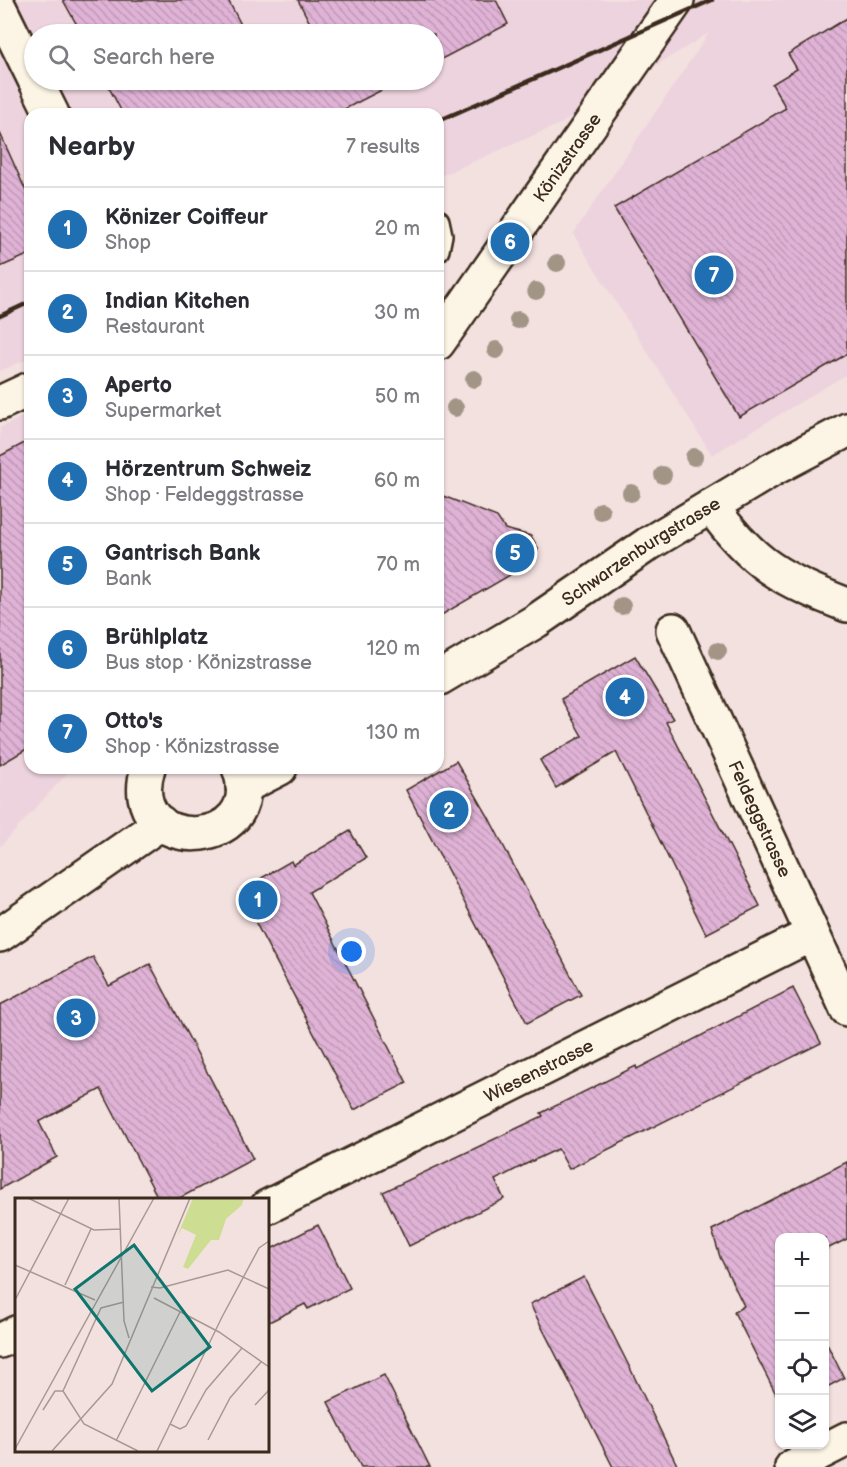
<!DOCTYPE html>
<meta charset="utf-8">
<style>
:root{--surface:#fff;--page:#f7f7f7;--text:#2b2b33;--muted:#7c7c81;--line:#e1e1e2;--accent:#1f6fb2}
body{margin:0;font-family:"Balsamiq Sans",sans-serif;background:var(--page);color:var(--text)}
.controls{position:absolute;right:18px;bottom:18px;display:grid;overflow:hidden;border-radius:12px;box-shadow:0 2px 4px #0004}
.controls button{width:54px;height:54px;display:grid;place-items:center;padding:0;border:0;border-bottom:2px solid var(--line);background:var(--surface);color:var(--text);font:30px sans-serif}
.you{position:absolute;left:352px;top:952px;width:21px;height:21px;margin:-15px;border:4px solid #fff;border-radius:50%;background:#1a73e8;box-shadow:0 0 0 9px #1a73e833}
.badge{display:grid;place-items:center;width:39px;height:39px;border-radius:50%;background:var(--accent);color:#fff;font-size:20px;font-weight:700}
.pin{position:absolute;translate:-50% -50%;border:3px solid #fff;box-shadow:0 2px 6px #0006}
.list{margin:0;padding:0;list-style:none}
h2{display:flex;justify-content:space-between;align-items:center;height:78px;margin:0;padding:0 24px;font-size:26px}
h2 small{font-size:20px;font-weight:400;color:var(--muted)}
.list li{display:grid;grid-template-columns:39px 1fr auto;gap:18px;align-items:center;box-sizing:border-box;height:84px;padding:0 24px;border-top:2px solid var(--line)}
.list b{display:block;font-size:22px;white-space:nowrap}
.list p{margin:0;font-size:20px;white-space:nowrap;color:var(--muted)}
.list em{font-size:20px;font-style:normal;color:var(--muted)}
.icon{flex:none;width:33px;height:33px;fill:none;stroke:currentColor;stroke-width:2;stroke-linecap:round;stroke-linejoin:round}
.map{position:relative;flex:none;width:847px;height:1467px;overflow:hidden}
.search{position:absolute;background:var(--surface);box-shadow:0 2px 4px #0004;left:24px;top:24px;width:420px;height:66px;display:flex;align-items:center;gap:15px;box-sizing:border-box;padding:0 21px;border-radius:33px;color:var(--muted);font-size:22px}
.panel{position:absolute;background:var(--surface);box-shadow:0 2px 4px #0004;left:24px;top:108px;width:420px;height:666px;border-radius:18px}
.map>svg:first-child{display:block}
.built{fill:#edd3dd;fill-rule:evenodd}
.building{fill:url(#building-back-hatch);stroke:#3b2a1e;stroke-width:1.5}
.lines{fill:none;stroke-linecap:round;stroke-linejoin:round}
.lane-casing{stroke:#3b2a1e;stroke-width:26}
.street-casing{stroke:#3b2a1e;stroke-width:38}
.secondary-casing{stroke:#3b2a1e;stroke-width:38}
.lane{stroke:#fcf5e5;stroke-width:21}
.street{stroke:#fcf5e5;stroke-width:33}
.secondary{stroke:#fcf5e5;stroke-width:33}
.rail{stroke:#3b2a1e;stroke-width:4.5}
.tree{fill:#a29585}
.labels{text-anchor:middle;stroke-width:6;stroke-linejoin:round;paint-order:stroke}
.street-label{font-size:18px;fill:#3b2a1e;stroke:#fcf5e5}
.inset-road{fill:none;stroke:#a99892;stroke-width:1.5}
.view{fill:#0f766e;fill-opacity:0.15;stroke:#0f766e;stroke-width:3}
.inset-edge{fill:none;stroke:#3b2a1e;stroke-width:3}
</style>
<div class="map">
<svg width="847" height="1467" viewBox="0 0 847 1467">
<defs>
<pattern id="building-back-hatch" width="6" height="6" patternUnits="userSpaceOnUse" patternTransform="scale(1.5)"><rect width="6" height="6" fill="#dfb2d6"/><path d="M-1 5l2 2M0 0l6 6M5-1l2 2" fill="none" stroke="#c099b7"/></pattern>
</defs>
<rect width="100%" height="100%" fill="#f3e1e0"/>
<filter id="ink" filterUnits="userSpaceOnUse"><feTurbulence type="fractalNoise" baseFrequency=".0167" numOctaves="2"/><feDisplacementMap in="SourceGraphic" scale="12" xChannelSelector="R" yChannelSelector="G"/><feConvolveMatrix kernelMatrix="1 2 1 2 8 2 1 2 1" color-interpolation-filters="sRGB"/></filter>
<g filter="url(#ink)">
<g class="built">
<path d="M0 0H847V374L712 455 573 234 709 33 562 123 438 177V114H30V358L0 371ZM34 34H434V80H34Z"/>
<path d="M30 413V768H72L0 847V428Z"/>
</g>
<g class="building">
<path d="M63 0H228L246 34H82Z"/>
<path d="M298 0H496L508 24 434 63V34H308L314 31Z"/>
<path d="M847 18V354L739 417 614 208 786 108 772 84 797 69 788 54Z"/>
<path d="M105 80H401L335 114H123Z"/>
<path d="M0 133 30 200V254L0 267Z"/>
<path d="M30 440V747L0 765V456Z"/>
<path d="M438 494 497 517 505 529 531 536 538 548 534 561 438 617Z"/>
<path d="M635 656 673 719 666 722 760 906 706 934 616 752 556 788 540 760 582 736 561 699Z"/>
<path d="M456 761 488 816 581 995 527 1023 406 790Z"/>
<path d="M350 831 366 858 309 892 407 1083 354 1110 239 891 291 861 293 865Z"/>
<path d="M93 957 109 986 150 964 253 1159 176 1200H159L101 1089 39 1122 57 1157 0 1189V1005Z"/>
<path d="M793 988 821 1043 569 1169 558 1149 526 1164 495 1180 504 1199 409 1246 383 1192 543 1116 541 1113 636 1066 637 1069Z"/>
<path d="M847 1162V1239L825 1250V1238H780V1402L734 1312 744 1306 720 1257 712 1230Z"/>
<path d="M318 1225 350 1288 308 1309 305 1304 267 1323V1251Z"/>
<path d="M584 1277 631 1370 678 1467H613L530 1304Z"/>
<path d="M825 1340 844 1378 825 1388Z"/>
<path d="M384 1375 430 1467H361L328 1402Z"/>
</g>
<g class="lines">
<g class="lane-casing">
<path id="lane" d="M438 221 441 235 438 250"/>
</g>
<g class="street-casing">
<g id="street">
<path d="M0 9 34 78"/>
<path d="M35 80 52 114"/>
<path d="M0 403 30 389"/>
<path d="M711 506C753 565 781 579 847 605"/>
<path id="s1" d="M673 630 847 1009"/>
<path id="s2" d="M267 1207 812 934"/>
<path d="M0 1341 16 1333"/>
<path d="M792 1467 847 1439"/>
</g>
</g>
<g class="secondary-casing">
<g id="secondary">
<path id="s3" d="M438 343 677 0"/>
<path id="s4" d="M438 679 536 621 648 544 773 469 847 430"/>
<path d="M148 768C120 859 271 852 239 768"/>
<path d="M243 787 280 768"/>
<path d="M0 935 161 823"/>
</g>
</g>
<use href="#lane" class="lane"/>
<use href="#street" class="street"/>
<use href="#secondary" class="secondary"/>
<g class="rail">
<path d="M438 121 712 0"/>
<path d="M0 316 30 302"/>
</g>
</g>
<g class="tree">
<circle cx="557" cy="263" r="9"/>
<circle cx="536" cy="291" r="9"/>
<circle cx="518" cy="320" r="9"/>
<circle cx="496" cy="350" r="9"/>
<circle cx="474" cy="379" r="9"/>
<circle cx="455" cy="408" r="9"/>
<circle cx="694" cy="457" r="9"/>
<circle cx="663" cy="475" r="9"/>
<circle cx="631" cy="493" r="9"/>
<circle cx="601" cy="511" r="9"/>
<circle cx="622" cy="606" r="9"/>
<circle cx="718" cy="651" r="9"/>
</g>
</g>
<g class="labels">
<g class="street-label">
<text dy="6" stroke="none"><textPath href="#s3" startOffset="226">Könizstrasse</textPath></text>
<text dy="6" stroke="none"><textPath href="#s4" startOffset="240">Schwarzenburgstrasse</textPath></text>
<text dy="6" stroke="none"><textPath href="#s1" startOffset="208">Feldeggstrasse</textPath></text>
<text dy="6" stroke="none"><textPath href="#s2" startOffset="304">Wiesenstrasse</textPath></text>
</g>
</g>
<g transform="translate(15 1198)">
<rect width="254" height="254" fill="#f3e1e0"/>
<path d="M178 0H229L227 7 211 21 204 42H196L173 71 168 69 181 37 167 30 162 39Z" fill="#cdde92"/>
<path class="inset-road" d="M13 0 79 32 106 31M104 0 109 123 114 140M0 67 80 102M50 87 76 31M136 89 145 90 213 72 254 91M139 100 204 134 254 169M0 102 54 0M48 193 86 110 109 104M48 193 69 226 123 253M240 207 254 192M28 212 40 193H48M155 226 165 231 171 228 191 192 227 150M193 242 215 200 246 164M101 243 165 114M0 251 139 0M37 253 97 186 175 0M142 253 207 119 244 50 254 43"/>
<path class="view" d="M119 47 195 149 137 193 60 91Z"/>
<rect width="254" height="254" class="inset-edge"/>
</g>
</svg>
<div class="controls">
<button>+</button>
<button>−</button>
<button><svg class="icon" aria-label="locate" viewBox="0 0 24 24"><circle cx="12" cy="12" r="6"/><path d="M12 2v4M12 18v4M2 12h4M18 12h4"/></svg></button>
<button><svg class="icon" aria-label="layers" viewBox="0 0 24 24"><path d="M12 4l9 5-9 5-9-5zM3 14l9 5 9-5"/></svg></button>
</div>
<div class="you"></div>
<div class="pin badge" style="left:258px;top:900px">1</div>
<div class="pin badge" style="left:449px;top:810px">2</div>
<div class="pin badge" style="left:76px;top:1018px">3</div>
<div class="pin badge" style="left:625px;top:697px">4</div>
<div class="pin badge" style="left:515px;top:553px">5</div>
<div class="pin badge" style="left:510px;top:242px">6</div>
<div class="pin badge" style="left:714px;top:275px">7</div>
<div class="search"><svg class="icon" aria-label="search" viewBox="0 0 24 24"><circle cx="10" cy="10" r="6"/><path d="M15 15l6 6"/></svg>Search here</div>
<section class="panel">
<h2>Nearby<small>7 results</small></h2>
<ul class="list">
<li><span class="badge">1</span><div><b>Könizer Coiffeur</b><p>Shop</p></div><em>20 m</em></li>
<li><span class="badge">2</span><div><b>Indian Kitchen</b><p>Restaurant</p></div><em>30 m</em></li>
<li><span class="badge">3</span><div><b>Aperto</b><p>Supermarket</p></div><em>50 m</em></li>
<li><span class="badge">4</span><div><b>Hörzentrum Schweiz</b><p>Shop · Feldeggstrasse</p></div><em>60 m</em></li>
<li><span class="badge">5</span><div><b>Gantrisch Bank</b><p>Bank</p></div><em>70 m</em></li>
<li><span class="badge">6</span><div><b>Brühlplatz</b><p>Bus stop · Könizstrasse</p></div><em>120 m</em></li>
<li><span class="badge">7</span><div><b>Otto's</b><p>Shop · Könizstrasse</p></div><em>130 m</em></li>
</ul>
</section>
</div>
